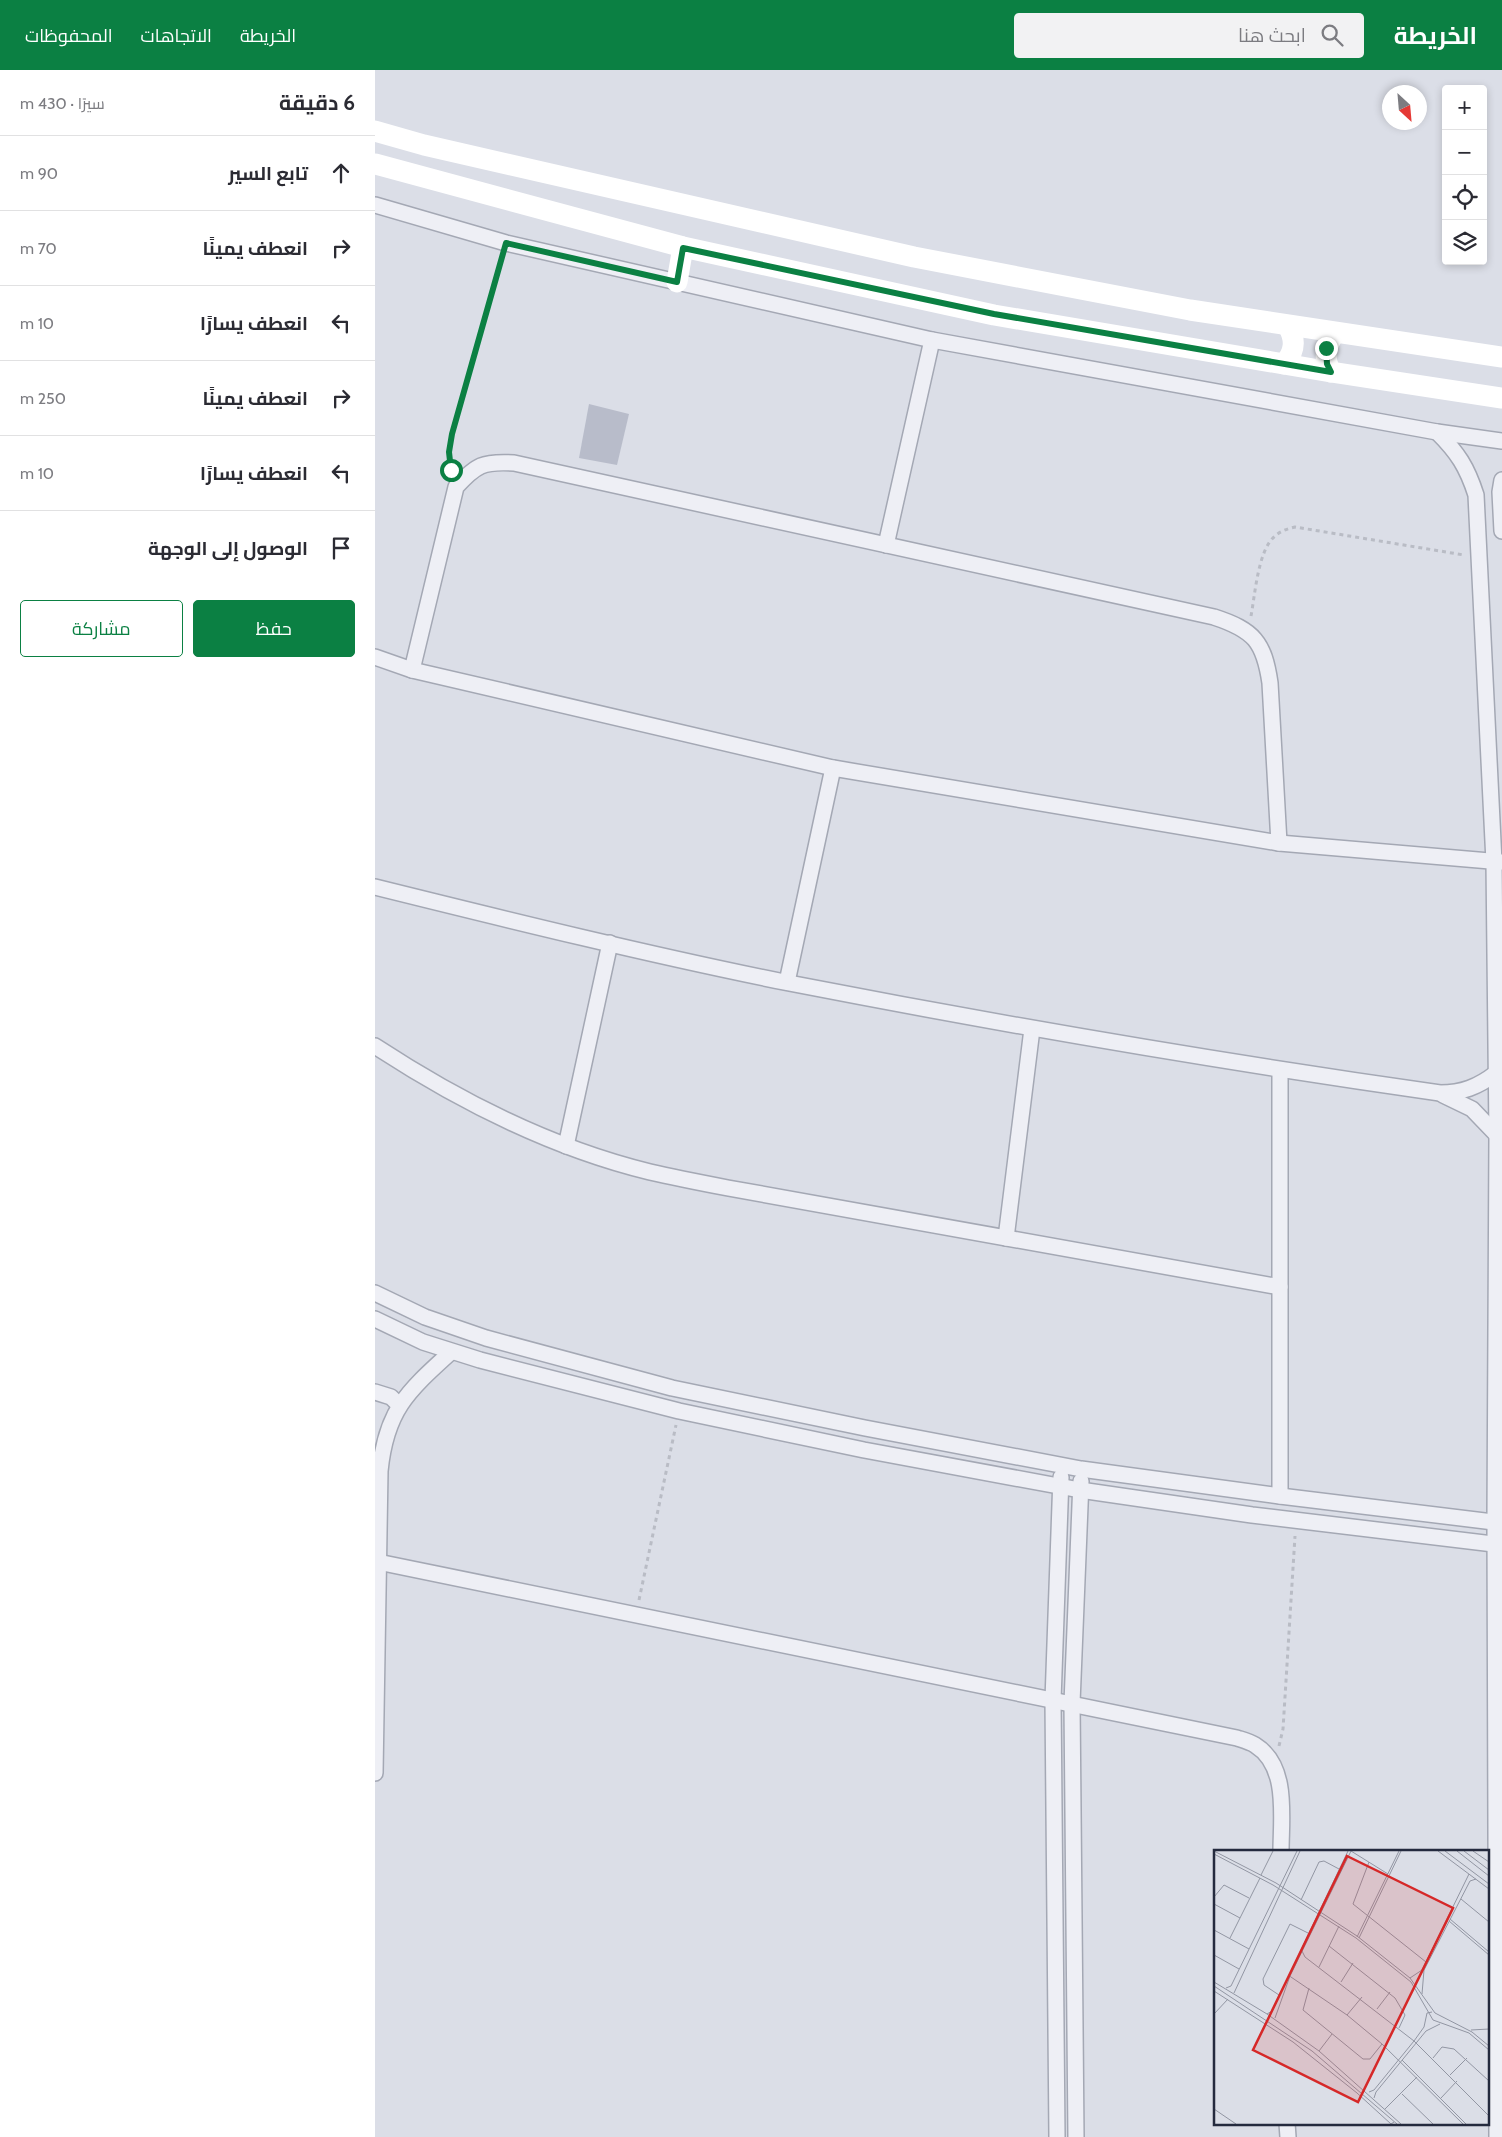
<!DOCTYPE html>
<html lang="ar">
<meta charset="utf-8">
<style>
:root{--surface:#fff;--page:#f2f2f3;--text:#2b2b33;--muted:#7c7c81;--line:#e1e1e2;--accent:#0b8043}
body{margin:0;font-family:Cabin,Cairo,sans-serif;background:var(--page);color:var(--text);direction:rtl}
.controls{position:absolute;right:15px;top:15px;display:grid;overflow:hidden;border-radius:5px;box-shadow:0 2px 8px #0003}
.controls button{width:45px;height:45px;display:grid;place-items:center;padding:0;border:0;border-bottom:1px solid var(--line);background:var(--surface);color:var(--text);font:25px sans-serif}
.compass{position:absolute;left:1007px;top:15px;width:45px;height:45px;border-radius:50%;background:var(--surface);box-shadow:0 2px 8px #0003;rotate:154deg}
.stop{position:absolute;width:15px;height:15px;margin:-11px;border:4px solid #0b8043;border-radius:50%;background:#fff}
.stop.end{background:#0b8043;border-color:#fff;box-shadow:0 1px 5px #0008}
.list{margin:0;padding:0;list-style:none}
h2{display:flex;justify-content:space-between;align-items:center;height:65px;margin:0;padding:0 20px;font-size:21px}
h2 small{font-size:16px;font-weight:400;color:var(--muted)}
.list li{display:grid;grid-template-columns:32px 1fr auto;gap:15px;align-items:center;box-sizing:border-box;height:75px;padding:0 20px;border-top:1px solid var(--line)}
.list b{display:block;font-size:19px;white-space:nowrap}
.list em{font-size:16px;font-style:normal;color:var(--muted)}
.actions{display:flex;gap:10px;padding:15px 20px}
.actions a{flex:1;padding:11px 0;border:1px solid var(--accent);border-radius:5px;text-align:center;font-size:18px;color:var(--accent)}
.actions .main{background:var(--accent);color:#fff}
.icon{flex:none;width:28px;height:28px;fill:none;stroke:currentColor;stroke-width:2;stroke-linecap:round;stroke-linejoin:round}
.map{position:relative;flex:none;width:1127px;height:2067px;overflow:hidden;direction:ltr}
header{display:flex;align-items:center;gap:30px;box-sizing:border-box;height:70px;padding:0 25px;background:var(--accent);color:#fff}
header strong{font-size:24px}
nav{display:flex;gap:28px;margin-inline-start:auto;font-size:18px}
.search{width:350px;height:45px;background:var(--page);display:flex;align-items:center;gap:12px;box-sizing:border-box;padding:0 18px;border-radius:5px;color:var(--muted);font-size:19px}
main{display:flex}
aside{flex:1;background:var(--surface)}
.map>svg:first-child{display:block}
.building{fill:#b8bcca}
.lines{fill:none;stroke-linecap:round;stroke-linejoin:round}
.street-casing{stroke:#a4a8b4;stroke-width:18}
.path{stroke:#b9bcc5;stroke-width:3;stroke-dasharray:4 4;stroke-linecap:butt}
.street{stroke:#eeeff5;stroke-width:15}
.secondary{stroke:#fff;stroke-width:21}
.route{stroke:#0b8043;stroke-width:6}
.inset-road{fill:none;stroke:#9296a3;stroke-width:1}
.view{fill:#d62828;fill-opacity:0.15;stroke:#d62828;stroke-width:2.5}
.inset-edge{fill:none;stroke:#242a3e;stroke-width:2.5}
</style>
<header>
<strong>الخريطة</strong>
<div class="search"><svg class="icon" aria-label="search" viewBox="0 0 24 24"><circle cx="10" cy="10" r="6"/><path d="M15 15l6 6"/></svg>ابحث هنا</div>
<nav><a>الخريطة</a><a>الاتجاهات</a><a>المحفوظات</a></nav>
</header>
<main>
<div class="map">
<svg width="1127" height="2067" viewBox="0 0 1127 2067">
<rect width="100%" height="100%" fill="#dbdee7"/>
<path class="building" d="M214 334 254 344 242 395 204 388Z"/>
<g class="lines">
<g class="street-casing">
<g id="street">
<path d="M0 135 131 173 557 270 1062 362 1127 371"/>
<path d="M1062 362C1083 383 1092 397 1101 425L1119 792 1122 1065 1120 1452 1122 2067"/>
<path d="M1127 410 1125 422 1127 461"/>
<path d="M511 475 557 270"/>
<path d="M0 587 37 600 458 698 904 773 1127 792"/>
<path d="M37 600 81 417C101 395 108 391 139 393L839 547C879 560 889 572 895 613L904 773"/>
<path d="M0 817C137 851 275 885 414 913 630 955 847 992 1065 1023 1087 1023 1103 1017 1121 1003"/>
<path d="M412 912 458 698"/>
<path d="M0 976C84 1031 176 1078 275 1102 301 1108 327 1113 353 1118L905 1217"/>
<path d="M905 1000V1426"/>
<path d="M1068 1025 1097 1039 1122 1065"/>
<path d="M191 1076 235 873"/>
<path d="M631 1168 657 959"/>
<path d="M0 1223 50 1247 111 1268 297 1318 490 1358 706 1399 905 1426 1127 1453"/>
<path d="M0 1249 48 1272 105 1290 304 1341 489 1380 705 1420 877 1445 1127 1475"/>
<path d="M0 1322 16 1327 24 1335"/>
<path d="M3 1492 862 1668C868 1670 875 1672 880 1675 914 1696 906 1747 906 1781"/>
<path d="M0 1703 5 1401C11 1340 33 1321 76 1282"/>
<path d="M912 2053 913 2067"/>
<path d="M682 2067 678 1630 686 1407"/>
<path d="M701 2067 697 1633 706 1411"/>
</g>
</g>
<g class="path">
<path d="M76 400 74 382 77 364 126 188"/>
<path d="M876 546C880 525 883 481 899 467 905 461 912 459 920 457L1089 485"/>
<path d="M264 1530 301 1355"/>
<path d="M904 1676 908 1659 920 1466"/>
</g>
<use href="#street" class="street"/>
<g class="secondary">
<path d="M0 61 49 75 539 187 815 240 1127 287"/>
<path d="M0 94 308 177 619 245 956 302 1127 328"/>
<path d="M302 212 308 177"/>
<path d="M909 294C920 282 921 270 913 256"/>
<path d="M956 302C948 288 950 276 960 263"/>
</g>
</g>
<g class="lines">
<path class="route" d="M76 400 74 382 77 364 131 173 302 212 308 178 619 244 956 302 952 294 951 278"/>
</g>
<g transform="translate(839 1780)">
<rect width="275" height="275" fill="#dbdee7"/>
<path class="inset-road" d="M0 1 62 33 143 86 196 128 221 163 258 182 275 196M137 1 174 24M224 1 275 39M231 1 275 34M243 1 275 26M250 1 275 20M259 1 275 12M0 4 59 35 142 88 197 132 219 170 255 183 275 200M155 12 139 54 212 112M47 25 59 1M0 47 10 35 35 48M247 49 275 72M87 50 105 12 110 11 125 19M0 54 26 68M236 69 275 102M235 71 275 105M0 80 35 99M143 87 185 1M16 88 46 28M145 88 187 1M115 96 181 148 191 165 185 178M88 101 91 107 200 191 275 266M0 105 25 119M105 117 125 76M74 125 133 165 168 194 249 274M196 128 208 120 255 24M0 132 53 164 105 201 187 274M127 132 139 113M0 136 98 201 183 274M12 138 17 136 83 1M95 138 89 160 149 209H156L168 194M0 141 79 192 143 243 177 274 180 272M20 143 86 1M208 144 210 120 256 31 262 29M65 145 50 135 49 129 76 74 94 83M163 159 176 142M0 164 14 149M53 164 58 161 134 1M133 165 148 147M61 168 76 126 137 1M257 180 275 179M105 201 118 184M219 208 228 197 240 199 275 231M188 210 252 274M236 225 253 208M155 242 160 240 200 191 210 177 213 163 218 162M188 244 219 274M160 248 162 242 212 181 226 174M227 248 243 231M0 259 22 274M171 259 203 227"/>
<path class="view" d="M133 6 239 58 144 252 39 200Z"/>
<rect width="275" height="275" class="inset-edge"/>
</g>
</svg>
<div class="controls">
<button>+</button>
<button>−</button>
<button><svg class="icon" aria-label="locate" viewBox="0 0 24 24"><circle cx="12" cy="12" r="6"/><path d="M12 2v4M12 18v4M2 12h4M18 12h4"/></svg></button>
<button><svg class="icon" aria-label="layers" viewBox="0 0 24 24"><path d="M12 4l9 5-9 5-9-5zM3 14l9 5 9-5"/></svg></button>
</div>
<svg class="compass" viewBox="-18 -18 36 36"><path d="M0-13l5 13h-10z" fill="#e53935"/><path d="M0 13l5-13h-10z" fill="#7c7c81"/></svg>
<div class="stop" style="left:76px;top:400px"></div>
<div class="stop end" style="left:951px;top:278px"></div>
</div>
<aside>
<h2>6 دقيقة<small>سيرًا · 430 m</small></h2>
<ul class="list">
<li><svg class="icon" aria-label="ahead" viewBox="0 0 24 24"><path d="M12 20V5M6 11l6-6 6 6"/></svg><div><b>تابع السير</b></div><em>90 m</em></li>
<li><svg class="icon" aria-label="right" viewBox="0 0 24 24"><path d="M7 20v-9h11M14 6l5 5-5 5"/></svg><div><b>انعطف يمينًا</b></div><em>70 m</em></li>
<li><svg class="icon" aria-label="left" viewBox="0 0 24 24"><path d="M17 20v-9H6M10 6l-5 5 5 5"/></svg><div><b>انعطف يسارًا</b></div><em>10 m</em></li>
<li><svg class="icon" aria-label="right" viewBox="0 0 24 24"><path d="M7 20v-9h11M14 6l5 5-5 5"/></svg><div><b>انعطف يمينًا</b></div><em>250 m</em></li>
<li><svg class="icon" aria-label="left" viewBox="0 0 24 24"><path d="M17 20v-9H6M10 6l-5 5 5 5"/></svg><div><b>انعطف يسارًا</b></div><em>10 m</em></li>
<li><svg class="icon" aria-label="arrive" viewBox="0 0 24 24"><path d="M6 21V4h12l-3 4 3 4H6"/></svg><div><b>الوصول إلى الوجهة</b></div></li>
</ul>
<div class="actions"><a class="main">حفظ</a><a>مشاركة</a></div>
</aside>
</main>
